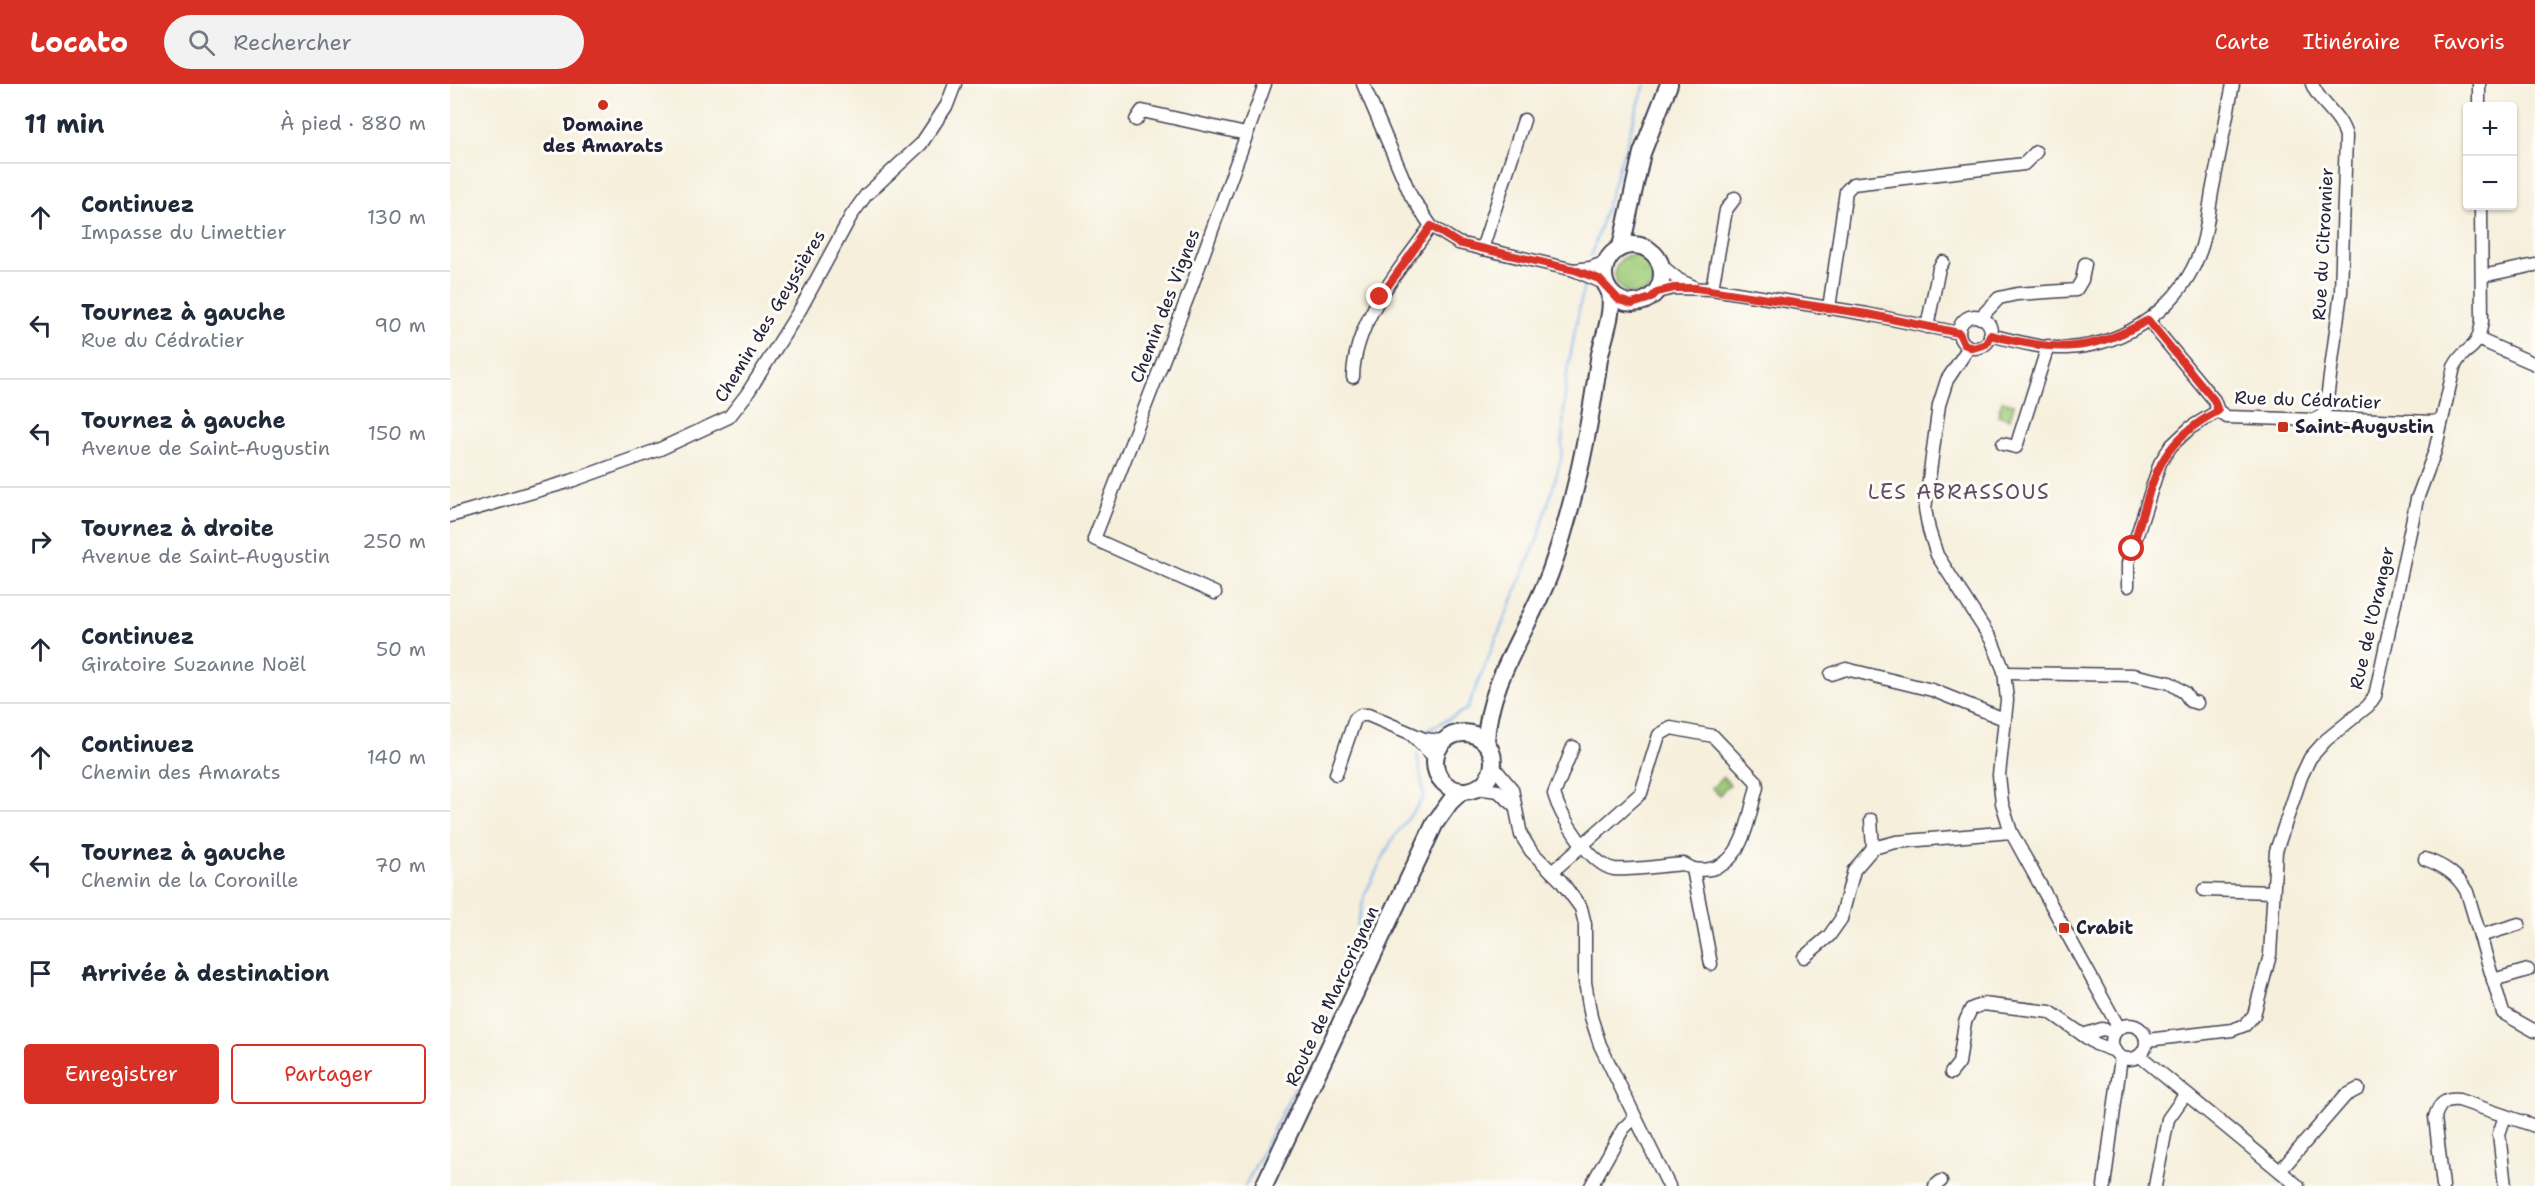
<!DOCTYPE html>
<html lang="fr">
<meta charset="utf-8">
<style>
:root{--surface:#fff;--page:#f2f2f3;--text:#1f2937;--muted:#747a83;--line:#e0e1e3;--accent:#d93025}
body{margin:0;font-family:"Shantell Sans",sans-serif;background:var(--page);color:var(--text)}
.controls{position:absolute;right:18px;top:18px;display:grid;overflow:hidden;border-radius:6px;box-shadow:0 2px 4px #0004}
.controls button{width:54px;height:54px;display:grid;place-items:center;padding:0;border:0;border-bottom:2px solid var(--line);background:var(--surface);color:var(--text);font:30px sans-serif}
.stop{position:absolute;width:18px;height:18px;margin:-14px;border:4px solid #d93025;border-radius:50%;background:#fff}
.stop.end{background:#d93025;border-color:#fff;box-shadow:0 2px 6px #0008}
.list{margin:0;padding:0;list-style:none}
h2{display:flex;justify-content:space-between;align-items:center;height:78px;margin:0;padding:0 24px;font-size:26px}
h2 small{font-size:20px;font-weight:400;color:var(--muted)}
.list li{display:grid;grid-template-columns:39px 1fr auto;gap:18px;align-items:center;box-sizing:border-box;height:108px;padding:0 24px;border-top:2px solid var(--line)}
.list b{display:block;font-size:22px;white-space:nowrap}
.list p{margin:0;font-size:20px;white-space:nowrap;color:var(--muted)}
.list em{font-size:20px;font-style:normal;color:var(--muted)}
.actions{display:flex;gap:12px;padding:18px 24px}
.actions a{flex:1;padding:14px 0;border:2px solid var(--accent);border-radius:6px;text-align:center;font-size:21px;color:var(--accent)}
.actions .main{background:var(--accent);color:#fff}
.icon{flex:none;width:33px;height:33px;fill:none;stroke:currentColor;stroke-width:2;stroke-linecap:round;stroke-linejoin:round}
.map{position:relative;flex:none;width:2085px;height:1102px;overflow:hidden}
header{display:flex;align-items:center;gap:36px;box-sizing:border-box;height:84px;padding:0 30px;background:var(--accent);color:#fff}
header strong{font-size:28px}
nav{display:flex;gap:33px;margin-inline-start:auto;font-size:21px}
.search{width:420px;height:54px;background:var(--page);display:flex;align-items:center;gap:15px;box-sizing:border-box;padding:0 21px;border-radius:33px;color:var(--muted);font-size:22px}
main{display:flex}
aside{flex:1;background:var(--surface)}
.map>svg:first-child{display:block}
.grass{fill:url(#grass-tufts);stroke:#62785b;stroke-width:1.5}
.park{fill:url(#park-dots);stroke:#62785b;stroke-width:1.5}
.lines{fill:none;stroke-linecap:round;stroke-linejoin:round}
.stream{stroke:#7fb4ed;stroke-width:2}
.minor-casing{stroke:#424153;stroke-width:15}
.major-casing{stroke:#424153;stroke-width:20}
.minor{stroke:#fff;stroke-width:12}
.major{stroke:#fff;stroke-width:16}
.route{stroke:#d93025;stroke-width:8}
.poi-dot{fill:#c8321e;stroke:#fdfcf7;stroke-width:2}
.labels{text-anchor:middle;stroke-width:6;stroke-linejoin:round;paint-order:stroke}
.poi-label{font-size:18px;font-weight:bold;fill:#22223b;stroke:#fdfcf7;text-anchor:start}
.street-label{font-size:18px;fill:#22223b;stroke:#fdfcf7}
.quarter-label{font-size:21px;letter-spacing:1.5px;fill:#624c63;stroke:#fdfcf7}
</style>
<header>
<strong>Locato</strong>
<div class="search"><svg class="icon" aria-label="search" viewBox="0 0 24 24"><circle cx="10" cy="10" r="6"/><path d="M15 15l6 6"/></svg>Rechercher</div>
<nav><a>Carte</a><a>Itinéraire</a><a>Favoris</a></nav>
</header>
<main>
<aside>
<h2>11 min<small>À pied · 880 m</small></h2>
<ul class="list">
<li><svg class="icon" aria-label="ahead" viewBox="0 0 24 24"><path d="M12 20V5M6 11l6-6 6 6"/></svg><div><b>Continuez</b><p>Impasse du Limettier</p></div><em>130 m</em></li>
<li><svg class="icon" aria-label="left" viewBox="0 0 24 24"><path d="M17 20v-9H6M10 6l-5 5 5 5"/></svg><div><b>Tournez à gauche</b><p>Rue du Cédratier</p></div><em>90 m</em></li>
<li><svg class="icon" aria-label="left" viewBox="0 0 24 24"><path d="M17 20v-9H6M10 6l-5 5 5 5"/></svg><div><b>Tournez à gauche</b><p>Avenue de Saint-Augustin</p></div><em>150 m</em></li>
<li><svg class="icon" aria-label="right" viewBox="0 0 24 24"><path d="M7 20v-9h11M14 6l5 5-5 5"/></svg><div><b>Tournez à droite</b><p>Avenue de Saint-Augustin</p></div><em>250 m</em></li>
<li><svg class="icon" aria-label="ahead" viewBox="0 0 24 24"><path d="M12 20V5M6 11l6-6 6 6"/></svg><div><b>Continuez</b><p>Giratoire Suzanne Noël</p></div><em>50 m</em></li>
<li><svg class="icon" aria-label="ahead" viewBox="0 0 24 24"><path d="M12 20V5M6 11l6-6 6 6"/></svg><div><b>Continuez</b><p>Chemin des Amarats</p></div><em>140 m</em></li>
<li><svg class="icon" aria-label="left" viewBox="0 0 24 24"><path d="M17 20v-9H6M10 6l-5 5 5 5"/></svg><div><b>Tournez à gauche</b><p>Chemin de la Coronille</p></div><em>70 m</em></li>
<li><svg class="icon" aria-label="arrive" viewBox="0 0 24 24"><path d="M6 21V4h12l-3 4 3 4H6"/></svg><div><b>Arrivée à destination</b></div></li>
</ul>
<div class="actions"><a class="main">Enregistrer</a><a>Partager</a></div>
</aside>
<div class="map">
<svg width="2085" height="1102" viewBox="0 0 2085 1102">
<defs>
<pattern id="grass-tufts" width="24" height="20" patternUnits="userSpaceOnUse" patternTransform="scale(1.5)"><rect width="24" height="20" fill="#a2ce7b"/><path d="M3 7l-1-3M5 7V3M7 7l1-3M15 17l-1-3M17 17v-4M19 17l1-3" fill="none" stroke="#8bb16b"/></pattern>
<pattern id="park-dots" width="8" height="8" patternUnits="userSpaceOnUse" patternTransform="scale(1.5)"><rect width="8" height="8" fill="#a2ce7b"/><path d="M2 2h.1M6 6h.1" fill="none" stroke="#8bb16b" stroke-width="1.8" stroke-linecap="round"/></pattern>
</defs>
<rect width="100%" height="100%" fill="#fdfcf7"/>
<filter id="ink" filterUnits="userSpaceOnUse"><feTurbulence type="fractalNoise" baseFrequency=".0167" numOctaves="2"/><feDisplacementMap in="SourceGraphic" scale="12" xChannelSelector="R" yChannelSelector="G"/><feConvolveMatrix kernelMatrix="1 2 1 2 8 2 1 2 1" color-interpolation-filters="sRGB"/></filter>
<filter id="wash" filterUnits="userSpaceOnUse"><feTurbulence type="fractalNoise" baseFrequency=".008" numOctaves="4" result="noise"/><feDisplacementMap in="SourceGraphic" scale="24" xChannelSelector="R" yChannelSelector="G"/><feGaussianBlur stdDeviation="1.35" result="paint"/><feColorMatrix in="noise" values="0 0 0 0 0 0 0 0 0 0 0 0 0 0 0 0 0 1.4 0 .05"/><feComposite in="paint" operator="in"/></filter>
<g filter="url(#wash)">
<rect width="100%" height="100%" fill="#f6efdc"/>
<circle class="grass" cx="1185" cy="190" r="20"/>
<g class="park">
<path d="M1552 317 1564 320 1560 335 1548 331Z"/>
<path d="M1273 693 1280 700 1269 711 1262 704Z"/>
</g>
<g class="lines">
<g class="stream">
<path d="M1141 172 1195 0"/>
<path d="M976 647 1017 625 1088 454 1111 376 1116 294 1134 200"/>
<path d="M795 1102 862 969 898 881 915 810 942 756 974 713 967 669"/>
</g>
</g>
</g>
<g filter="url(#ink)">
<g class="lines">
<g class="minor-casing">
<g id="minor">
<path d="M913 0 961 112 981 142 1008 159 1124 186"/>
<path d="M1862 0C1870 21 1890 29 1896 52L1891 208 1876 323 1873 331"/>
<path d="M2029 0V22"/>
<path d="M686 36 692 27 796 50"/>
<path d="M1032 165 1074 36"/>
<path d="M1213 183 1229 196 1242 202"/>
<path d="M2032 192 2085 181"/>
<path d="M1156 200 1124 186 1140 184 1156 178"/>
<path d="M1262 205 1276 126 1285 114"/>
<path d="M1207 208 1224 204 1262 205 1417 230 1509 249"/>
<path d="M1379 224 1396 107 1403 100 1574 80 1586 68"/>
<circle cx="1525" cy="248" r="16"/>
<path d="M1530 234 1549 214 1567 210 1626 206 1632 196 1635 180"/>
<path d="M1698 236 1764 316 1768 327 1777 333 1864 336 1873 331 1877 334 1982 338 1992 336"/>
<path d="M1477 243 1489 184 1493 178"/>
<path d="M1540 251C1564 257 1593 265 1617 264 1678 261 1733 221 1752 162 1757 145 1759 126 1762 108 1769 72 1776 36 1783 0"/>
<path d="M2030 256 2085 280"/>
<path d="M1519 263 1497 296 1489 321 1475 425 1479 446 1487 471 1542 557 1554 587 1557 616 1549 691 1552 719 1561 748 1669 944"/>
<path d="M903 293C904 237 950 185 981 142"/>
<path d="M1553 360 1566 363 1598 262"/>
<path d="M0 432 121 397 210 365 279 333 297 310 351 224 401 132 416 111 471 60 497 21 505 0"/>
<path d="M1678 502V479L1710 379 1721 362 1740 344 1768 327"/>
<path d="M765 509 644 455 740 207 815 0"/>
<path d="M1554 589 1683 591 1720 599 1735 609 1740 617 1747 619"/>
<path d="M1381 590 1396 585 1482 606 1554 635"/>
<path d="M962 651 984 673"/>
<path d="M1123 663 1104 710C1110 731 1140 781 1164 785 1179 787 1217 781 1234 780L1243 785 1261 880"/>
<path d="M1043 682 1062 705 1071 751 1081 767 1111 797 1131 824 1135 840V898L1141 933 1150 961 1219 1102"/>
<path d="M886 690 905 635 911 631H918L974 655 992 657"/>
<path d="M1026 704 1048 707 1064 721"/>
<path d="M1421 736 1423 764"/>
<path d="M1975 775C1994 782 2007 790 2017 808L2053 929 2085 947"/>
<path d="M1102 788 1191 709 1209 651 1221 644 1263 652 1306 697 1307 703C1297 738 1292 793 1243 785"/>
<path d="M1754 806 1823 808"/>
<path d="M2030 852 2069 840"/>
<path d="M1354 873 1379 852 1391 835 1404 786 1423 764 1446 758 1561 748"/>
<path d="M2043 896 2078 886"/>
<circle cx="1679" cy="958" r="17"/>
<path d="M1633 951 1652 945 1665 948"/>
<path d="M1697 956 1782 946 1795 941 1804 931 1820 871 1826 767 1851 693 1860 674 1876 656 1918 622 1925 612 1967 415 1985 367 2004 283C2016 259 2027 272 2032 237L2031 122"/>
<path d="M1690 972 1848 1102"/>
<path d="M1501 989 1509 979 1515 938 1521 925 1533 920 1600 928 1646 960 1665 967"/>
<path d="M2055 1032 2049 1050 2055 1102"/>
<path d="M1830 1087 1895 1012 1908 1005"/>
<path d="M1141 1102 1173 1045 1184 1034"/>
<path d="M1485 1102 1491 1097"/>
<path d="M1654 1102 1671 973"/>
<path d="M1705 1102 1718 1035 1735 1011"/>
<path d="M1993 1102 1985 1033C1989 1020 1995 1014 2009 1016L2085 1042"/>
</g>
</g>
<g class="major-casing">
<g id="major">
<circle cx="1183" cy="190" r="29"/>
<path d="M1171 163 1192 69 1219 0"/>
<circle cx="1014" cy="678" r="29"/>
<path d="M1036 658C1038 597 1079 545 1100 489 1125 420 1139 348 1149 275 1153 254 1164 230 1160 209"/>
<path d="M814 1102 985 739 1000 718 1012 707"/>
</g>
</g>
<use href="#minor" class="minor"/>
<use href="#major" class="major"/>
</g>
</g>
<g class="lines" filter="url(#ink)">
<path class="route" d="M930 213 981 142 1008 159 1125 186 1149 195 1169 216 1182 220 1201 214 1207 208 1224 204H1246L1417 230 1509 249 1514 260 1523 264 1536 260 1540 251C1603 267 1641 270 1698 236L1764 316 1768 327C1703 361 1703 401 1682 465"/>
</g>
<g class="poi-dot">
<circle cx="153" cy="21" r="6"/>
<rect x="1827" y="337" width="12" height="12" rx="3"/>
<rect x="1608" y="838" width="12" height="12" rx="3"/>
</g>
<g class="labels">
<g class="poi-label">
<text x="153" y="47" text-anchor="middle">Domaine<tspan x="153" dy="21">des Amarats</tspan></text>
<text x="1845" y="349">Saint-Augustin</text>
<text x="1626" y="850">Crabit</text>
</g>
<g class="street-label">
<text transform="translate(1873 160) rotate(-87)" y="6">Rue du Citronnier</text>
<text transform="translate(715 222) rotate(-69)" y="6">Chemin des Vignes</text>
<text transform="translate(320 232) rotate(-59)" y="6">Chemin des Geyssières</text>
<text transform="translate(1858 316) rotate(2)" y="6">Rue du Cédratier</text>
<text transform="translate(1922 534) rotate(-77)" y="6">Rue de l'Oranger</text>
<text transform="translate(882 912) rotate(-65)" y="6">Route de Marcorignan</text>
</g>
<g class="quarter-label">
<text x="1509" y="415">LES ABRASSOUS</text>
</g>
</g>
</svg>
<div class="controls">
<button>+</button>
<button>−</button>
</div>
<div class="stop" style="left:1682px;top:465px"></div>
<div class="stop end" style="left:930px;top:213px"></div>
</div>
</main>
